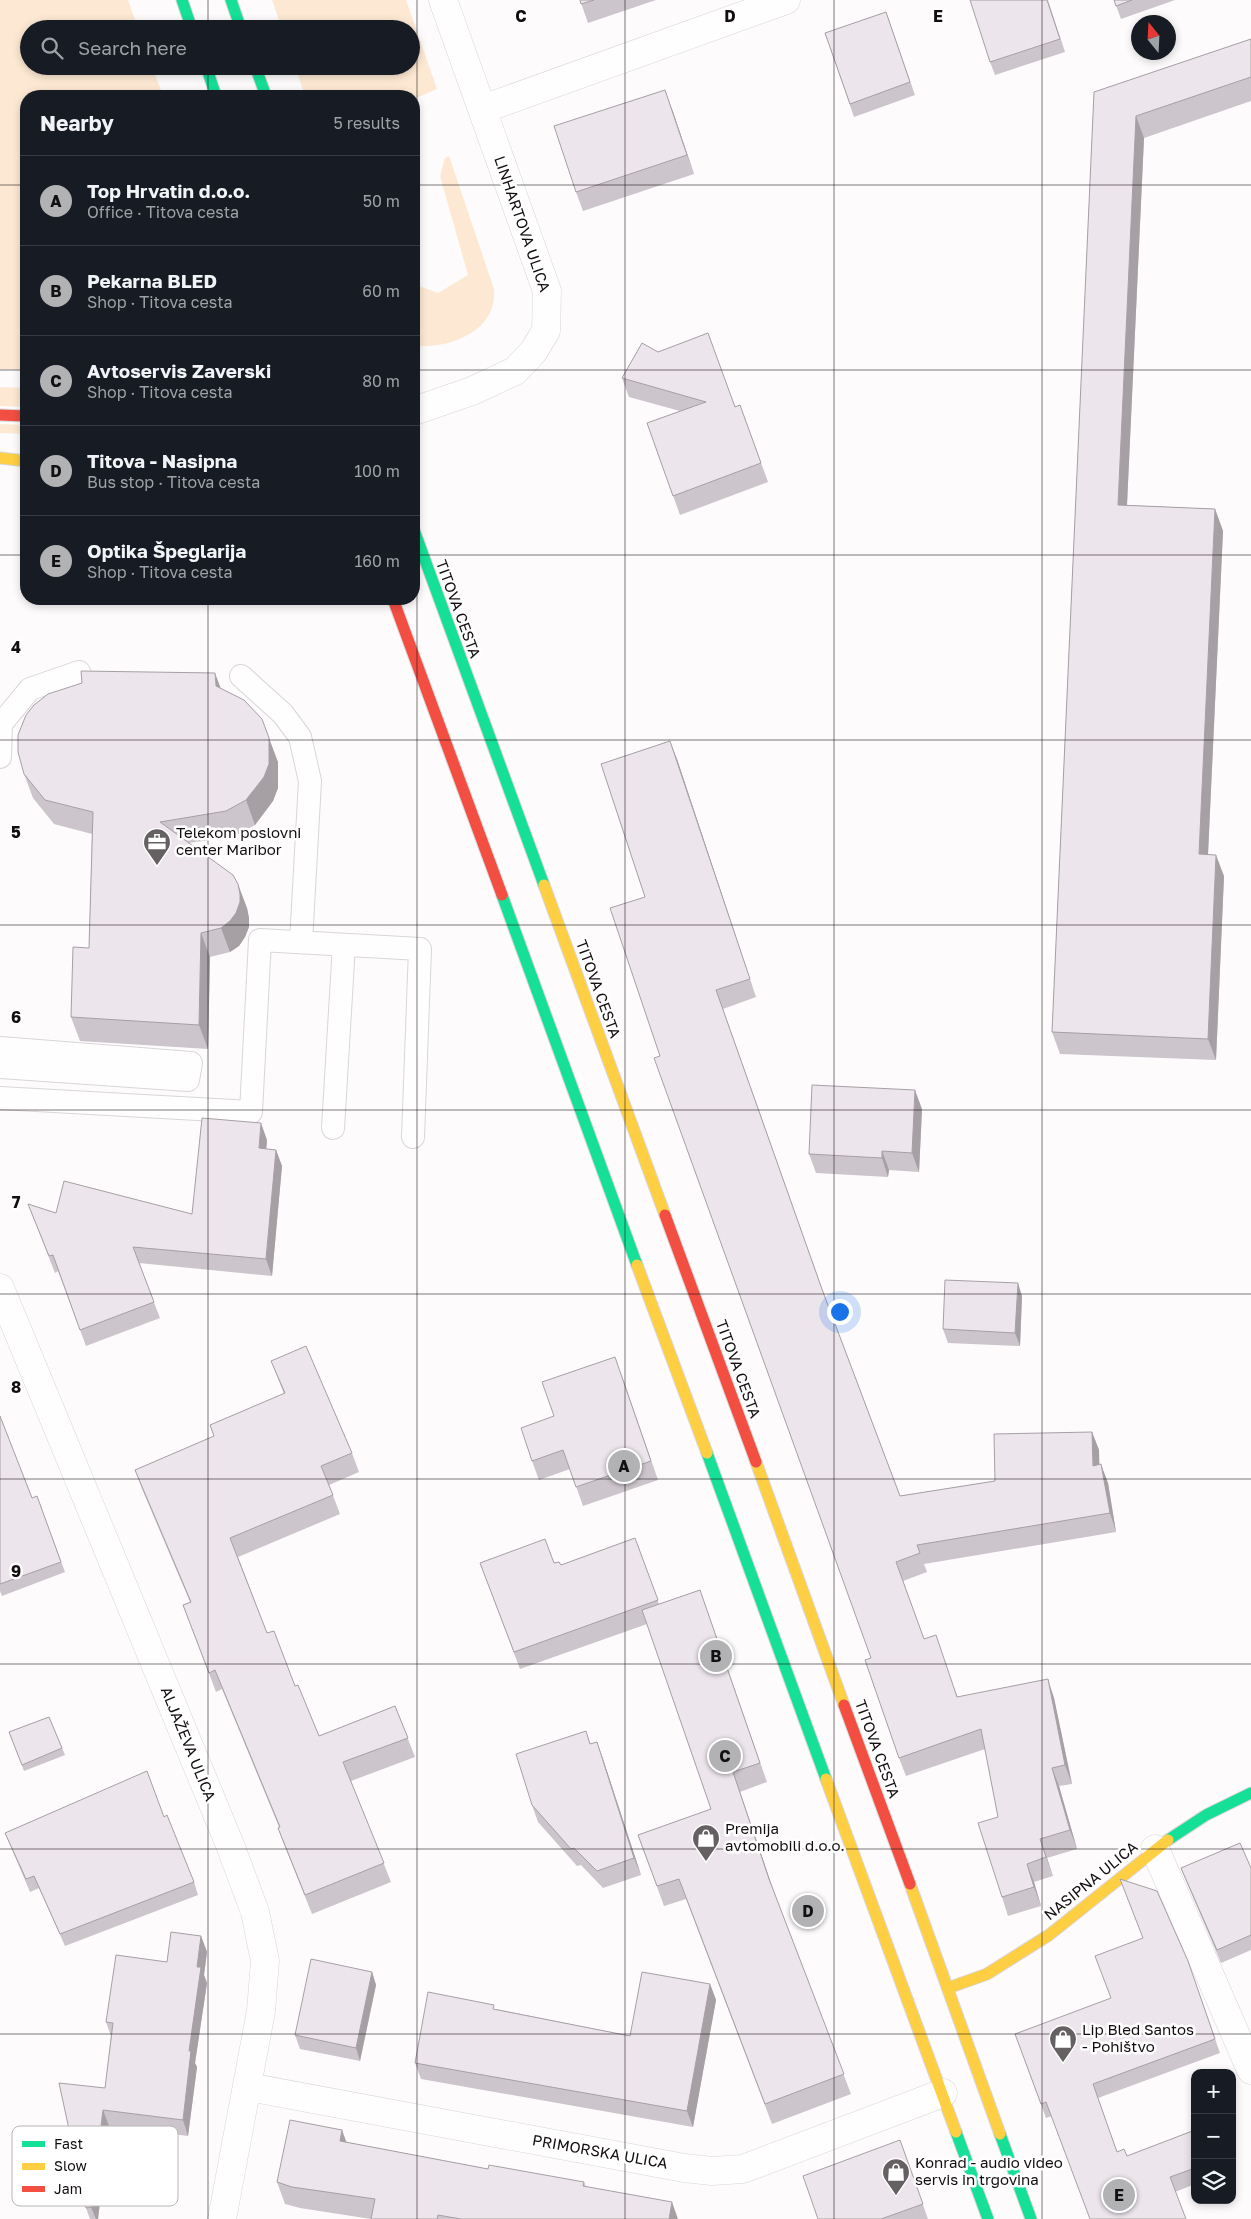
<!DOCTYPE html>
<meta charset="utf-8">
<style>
:root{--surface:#171b24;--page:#242831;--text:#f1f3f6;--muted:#9ea1a6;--line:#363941;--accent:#b2b1b3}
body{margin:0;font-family:"Golos Text",sans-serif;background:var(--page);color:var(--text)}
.controls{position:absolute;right:15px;bottom:15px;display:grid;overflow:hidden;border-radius:10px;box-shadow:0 2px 8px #0003}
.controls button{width:45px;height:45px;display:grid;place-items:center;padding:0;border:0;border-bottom:1px solid var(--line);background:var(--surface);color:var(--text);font:25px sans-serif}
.compass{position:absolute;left:1131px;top:15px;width:45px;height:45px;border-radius:50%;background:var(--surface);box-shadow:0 2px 8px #0003;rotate:342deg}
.you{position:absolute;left:839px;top:1311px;width:18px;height:18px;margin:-12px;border:4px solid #fff;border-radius:50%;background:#1a73e8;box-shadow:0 0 0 8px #1a73e833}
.badge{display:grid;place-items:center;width:32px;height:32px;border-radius:50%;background:var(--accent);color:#111;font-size:16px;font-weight:700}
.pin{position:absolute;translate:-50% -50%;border:2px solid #fff;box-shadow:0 1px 5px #0006}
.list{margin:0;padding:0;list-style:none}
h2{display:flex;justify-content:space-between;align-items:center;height:65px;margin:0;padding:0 20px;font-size:21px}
h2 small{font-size:16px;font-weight:400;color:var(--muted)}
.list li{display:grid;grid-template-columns:32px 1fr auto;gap:15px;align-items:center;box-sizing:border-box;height:90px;padding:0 20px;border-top:1px solid var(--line)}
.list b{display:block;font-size:19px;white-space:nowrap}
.list p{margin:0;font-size:16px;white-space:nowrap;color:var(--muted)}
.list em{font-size:16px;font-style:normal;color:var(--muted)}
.icon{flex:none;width:28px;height:28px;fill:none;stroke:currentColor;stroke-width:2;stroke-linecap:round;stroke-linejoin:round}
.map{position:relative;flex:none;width:1251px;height:2219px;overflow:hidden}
.search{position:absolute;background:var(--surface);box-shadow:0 2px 8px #0003;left:20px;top:20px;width:400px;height:55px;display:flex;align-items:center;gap:12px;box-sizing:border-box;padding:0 18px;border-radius:28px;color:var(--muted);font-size:19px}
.panel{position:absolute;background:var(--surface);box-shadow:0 2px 8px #0003;left:20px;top:90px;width:400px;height:515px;border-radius:20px}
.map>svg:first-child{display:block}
.green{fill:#fde9d3}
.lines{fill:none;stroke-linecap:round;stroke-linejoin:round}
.lane-casing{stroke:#dad6d7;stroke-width:24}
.street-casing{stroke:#dad6d7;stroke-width:29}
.fast-casing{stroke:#dad6d7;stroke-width:13}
.slow-casing{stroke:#dad6d7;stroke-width:13}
.jam-casing{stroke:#dad6d7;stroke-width:13}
.lane{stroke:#fffeff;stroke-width:22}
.street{stroke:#fffeff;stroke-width:28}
.fast{stroke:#16e098;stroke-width:11}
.slow{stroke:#ffcf43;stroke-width:11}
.jam{stroke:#f24e42;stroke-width:11}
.wall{fill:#ccc5cb}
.shaded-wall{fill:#a6a0a5}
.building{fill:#ede5ec;stroke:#a6a0a5}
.grid{fill:none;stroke:#130d0f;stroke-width:1;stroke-opacity:0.55}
.labels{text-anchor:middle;stroke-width:5;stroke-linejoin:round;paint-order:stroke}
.street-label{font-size:15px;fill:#130d0f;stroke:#fff}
.poi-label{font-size:15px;fill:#130d0f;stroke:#fff;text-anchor:start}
.key{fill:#fff;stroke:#b8b6b7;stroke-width:1}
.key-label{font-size:14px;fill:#130d0f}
.grid-label{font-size:16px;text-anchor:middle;font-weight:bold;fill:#130d0f;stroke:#fff;stroke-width:5;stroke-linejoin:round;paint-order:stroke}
</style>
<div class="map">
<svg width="1251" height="2219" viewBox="0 0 1251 2219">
<rect width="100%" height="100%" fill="#fdfbfc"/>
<g class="green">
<path d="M0 0H128L138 29H29V66H152L163 96H26V370L0 369Z"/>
<path d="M272 0H406L437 89 414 99V96H305L295 66H411V29H282Z"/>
<path d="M449 156 494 289C498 332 449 349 414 346V284L438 293 468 275 440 176 445 158Z"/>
<path d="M0 387 26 388V407L0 406Z"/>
<path d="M0 424 26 425V434L0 433Z"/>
</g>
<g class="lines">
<g class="lane-casing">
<g id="lane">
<path d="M241 676 283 714 300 737 310 781 301 942"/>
<path d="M0 757 1 724 30 689 79 672"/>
<path d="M0 1048 191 1063 188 1080 0 1067"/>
<path d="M0 1098 251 1112 260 940 420 949 413 1137"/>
<path d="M333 1128 344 945"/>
</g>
</g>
<g class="street-casing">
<g id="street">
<path d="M483 109 786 0"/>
<path d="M414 411 472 391 515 371 533 352 546 331 547 291 443 0"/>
<path d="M0 1288 230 1845 255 1912 265 1961 261 2011 222 2219"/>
<path d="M1155 1849 1251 2070"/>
<path d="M248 2087 684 2168 712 2171 743 2169 943 2093"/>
</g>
</g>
<g class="fast-casing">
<g id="fast">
<path d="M182 0 192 29"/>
<path d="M231 0 241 29"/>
<path d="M206 66 216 96"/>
<path d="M255 66 266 96"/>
<path d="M414 530 544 885"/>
<path d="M502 895 637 1265"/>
<path d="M707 1453 826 1779"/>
<path d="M1168 1840 1206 1815 1251 1793"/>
<path d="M956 2132 988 2219"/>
<path d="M1000 2134 1031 2219"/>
</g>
</g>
<g class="slow-casing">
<g id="slow">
<path d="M0 458 26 461"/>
<path d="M544 885 665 1215"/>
<path d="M637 1265 707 1453"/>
<path d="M756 1462 844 1705"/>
<path d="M826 1779 956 2132"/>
<path d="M910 1884 1000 2134"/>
<path d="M948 1988 987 1974 1049 1935 1168 1840"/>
</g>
</g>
<g class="jam-casing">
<g id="jam">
<path d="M0 415 26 416"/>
<path d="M393 599 502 895"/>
<path d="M665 1215 756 1462"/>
<path d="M844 1705 910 1884"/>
</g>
</g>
<use href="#lane" class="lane"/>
<use href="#street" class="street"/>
<use href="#fast" class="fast"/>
<use href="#slow" class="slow"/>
<use href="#jam" class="jam"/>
</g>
<g class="wall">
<path d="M580 0H656L588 23Z"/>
<path d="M1048 0 1065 52 995 75 990 62Z"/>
<path d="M1114 0H1175L1121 19Z"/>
<path d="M886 12 915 95 854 117 825 33Z"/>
<path d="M1251 39V101L1144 138 1127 505 1215 509 1223 531 1208 854 1224 876 1216 1060 1060 1054 1052 1032 1094 92Z"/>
<path d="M672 109 694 174 583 211 576 192Z"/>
<path d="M622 378 735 407 740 405 768 482 680 515 647 423 680 411 629 397Z"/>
<path d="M221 688 278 762V788L273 801 255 825 235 836 189 843 247 908 249 918V927L245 937 239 946 230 952 210 957 208 1049 80 1041 71 1017 89 948 92 834 54 824 33 798 24 774Z"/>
<path d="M677 759 756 997 723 1009 826 1300 900 1496 995 1481 1092 1432 1099 1450V1465L1108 1483 1116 1532 924 1564 927 1572 903 1581 924 1639 958 1697 1054 1698 1072 1784 1059 1786 1077 1849 1047 1858 1053 1876 1034 1882 1041 1906 1008 1916 1002 1897 998 1817 985 1749 906 1776 899 1758 871 1658 660 1056 645 897Z"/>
<path d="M922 1109 919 1172 889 1170 888 1177 816 1173 809 1154Z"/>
<path d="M267 1140 266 1149 276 1150 282 1166 272 1276 139 1263 160 1318 86 1346 58 1271 55 1273 28 1204 56 1213 192 1214Z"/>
<path d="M1022 1296 1020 1346 948 1343 943 1329Z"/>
<path d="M271 1361 352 1453 359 1472 329 1485 340 1514 238 1557 267 1633 295 1686 319 1736 395 1706 415 1757 351 1781 391 1882 312 1914 285 1847 278 1828 279 1827 222 1689 216 1692 183 1605 190 1602 142 1489 135 1470 214 1437 210 1425 284 1394Z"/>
<path d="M622 1376 658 1480 583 1506 570 1469 539 1480 532 1461Z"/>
<path d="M0 1416 32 1498 37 1496 65 1572 2 1596 0 1591Z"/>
<path d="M635 1538 659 1604 700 1590 767 1782 740 1792 773 1889 851 2094 772 2124 686 1899 664 1906 638 1835 711 1809 647 1624 520 1669 480 1563H554L561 1565Z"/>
<path d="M49 1717 65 1755 24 1771 9 1732Z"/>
<path d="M597 1742 603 1759 641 1875 603 1888 581 1865 577 1866 538 1822 532 1805 590 1744Z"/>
<path d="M164 1817 194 1882 198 1895 65 1946 39 1888 30 1892 10 1845 5 1833Z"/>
<path d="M1181 1868H1251V1950L1221 1963 1186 1881Z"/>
<path d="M201 1936 207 1952 204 1975 207 1983 195 2063 197 2067 188 2136 109 2126 98 2219H90L86 2208 105 2088 111 2036 106 2022 167 1962Z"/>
<path d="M1188 1961 1220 2053 1098 2098 1117 2152 1127 2156 1195 2130V2184L1175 2192 1052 2116 1046 2118 1015 2034 1111 1999Z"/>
<path d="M372 1972 376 1985 360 2061 300 2049 295 2035Z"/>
<path d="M710 1984 716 2000 693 2127 421 2079 415 2063 496 2009 630 2036Z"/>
<path d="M900 2140 928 2219H818Z"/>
<path d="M346 2142 488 2169 584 2182 586 2187 678 2219H371L300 2208 285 2204 277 2182Z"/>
<path d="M1232 2157 1236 2168 1232 2169Z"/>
</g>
<g class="shaded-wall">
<path d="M665 90 672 109 694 174 687 155Z"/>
<path d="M1136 116 1144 138 1126 526 1118 505Z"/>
<path d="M1215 509 1223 531 1207 876 1199 854Z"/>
<path d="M215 673 224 697 216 686Z"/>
<path d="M269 738 278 762V788L273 801 255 825 246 800Z"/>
<path d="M670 741 677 759 756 997 750 979Z"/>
<path d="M1216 855 1224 876 1216 1060 1208 1039Z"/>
<path d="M238 884 247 908 249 918V927L245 937 239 946 230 952 221 928Z"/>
<path d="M201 933 210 957 208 1049 199 1025Z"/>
<path d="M915 1090 922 1109 919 1172 912 1153Z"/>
<path d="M261 1123 267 1140 265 1165 259 1148Z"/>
<path d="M276 1150 282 1166 272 1276 266 1259Z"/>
<path d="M882 1151 889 1170 888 1177 882 1158Z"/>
<path d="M1018 1283 1022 1296 1020 1346 1015 1333Z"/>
<path d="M1092 1432 1099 1450 1100 1484 1093 1466Z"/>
<path d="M1101 1464 1108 1483 1116 1532 1110 1513Z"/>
<path d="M1048 1679 1054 1698 1072 1784 1065 1765Z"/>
<path d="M597 1742 603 1759 641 1875 634 1858Z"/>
<path d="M1052 1768 1059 1786 1077 1849 1070 1830Z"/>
<path d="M733 1772 740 1792 776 1898 769 1879Z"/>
<path d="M1040 1839 1047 1858 1053 1876 1046 1857Z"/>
<path d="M1027 1864 1034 1882 1041 1906 1034 1887Z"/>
<path d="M201 1936 207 1952 204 1975 207 1983 195 2063 197 2067 188 2136 183 2120 197 1967Z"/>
<path d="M372 1972 376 1985 360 2061 356 2048Z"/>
<path d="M710 1984 716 2000 693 2127 687 2111Z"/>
<path d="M103 2110 109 2126 98 2219H96L91 2207Z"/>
<path d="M342 2130 350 2152 340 2141Z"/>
<path d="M672 2202 678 2219H669Z"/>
</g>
<g class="building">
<path d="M580 0H594L581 4Z"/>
<path d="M970 0H1047L1060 39 990 62Z"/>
<path d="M1114 0H1132L1116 6Z"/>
<path d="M886 12 910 82 850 104 825 33Z"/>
<path d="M1251 39V77L1136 116 1118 505 1215 509 1199 854 1216 855 1208 1039 1052 1032 1094 92Z"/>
<path d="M665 90 687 155 576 192 554 126Z"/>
<path d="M708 333 735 407 740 405 761 463 673 496 647 423 706 402 622 378 642 343 658 352Z"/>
<path d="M81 671 215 673 216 686 244 700 262 719 269 738V764L264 777 246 800 226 811 160 822 233 875 238 884 240 894V902L236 913 230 921 221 928 201 933 199 1025 71 1017 73 947 89 948 93 812 45 800 24 774 18 752V735L26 715 34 705 48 694 82 683Z"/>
<path d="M670 741 750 979 716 990 823 1292 900 1496 995 1481 994 1434 1092 1432 1093 1466 1101 1464 1110 1513 917 1545 920 1553 896 1562 924 1639 936 1635 957 1697 1048 1679 1065 1765 1052 1768 1070 1830 1040 1839 1046 1857 1027 1864 1034 1887 1002 1897 978 1823 998 1817 981 1729 899 1758 865 1660 871 1658 654 1058 660 1056 610 908 645 897 601 764Z"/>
<path d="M812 1085 915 1090 912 1153 882 1151V1158L809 1154Z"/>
<path d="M202 1118 261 1123 259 1148 276 1150 266 1259 133 1247 154 1302 80 1330 53 1255 49 1256 28 1204 56 1213 64 1181 192 1214Z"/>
<path d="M945 1280 1018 1283 1015 1333 943 1329Z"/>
<path d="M306 1346 352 1453 321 1466 333 1495 230 1538 267 1633 274 1631 295 1686 298 1685 319 1736 395 1706 408 1738 343 1762 384 1863 305 1895 278 1828 280 1827 215 1670 209 1673 183 1605 191 1602 135 1470 214 1436 210 1425 285 1393 271 1361Z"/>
<path d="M615 1357 651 1461 576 1487 563 1450 532 1461 521 1428 554 1416 542 1382Z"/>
<path d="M0 1416 32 1498 37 1496 61 1562 0 1584Z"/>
<path d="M635 1538 658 1600 514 1652 480 1563 545 1539 554 1563 559 1562 561 1565Z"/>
<path d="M700 1590 760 1763 733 1772 769 1879 844 2074 765 2104 679 1879 657 1886 638 1835 711 1809 642 1610Z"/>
<path d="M49 1717 62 1748 22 1765 9 1732Z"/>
<path d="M586 1731 590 1744 597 1742 634 1858 597 1871 574 1848 571 1849 532 1805 516 1754Z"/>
<path d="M147 1771 164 1817 167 1815 194 1882 60 1934 34 1876 26 1879 5 1833Z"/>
<path d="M1240 1843 1251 1868V1935L1217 1950 1181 1868Z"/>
<path d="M1120 1879 1157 1891 1188 1961 1215 2039 1093 2084 1117 2152 1124 2149 1127 2156 1195 2130V2168L1170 2177 1186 2219H1090L1046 2102 1041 2104 1015 2034 1111 1998 1095 1956 1143 1938Z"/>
<path d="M171 1932 201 1936 197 1967H201L189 2051H191L183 2120 103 2110 91 2207 86 2208 59 2083 105 2088 113 2023 106 2022 116 1955 167 1962Z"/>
<path d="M311 1959 372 1972 356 2048 295 2035Z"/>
<path d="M642 1972 710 1984 687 2111 415 2063 428 1992 494 2005 493 2009 630 2036Z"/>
<path d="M290 2120 342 2130 340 2141 488 2169 489 2165 584 2182 583 2186 672 2202 669 2219H461L438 2215 437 2219H371L375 2199 292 2187 277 2182Z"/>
<path d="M900 2140 923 2204 881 2219H818L803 2176Z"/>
</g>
<path class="grid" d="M208 0V29M417 0V2219M625 0V2219M834 0V2219M1042 0V2219M208 66V96M0 185H26M414 185H1251M0 370H26M414 370H1251M0 555H26M414 555H1251M208 599V2219M0 740H1251M0 925H1251M0 1110H1251M0 1294H1251M0 1479H1251M0 1664H1251M0 1849H1251M0 2034H1251"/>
<defs>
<g id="office-pin" transform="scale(1.4375)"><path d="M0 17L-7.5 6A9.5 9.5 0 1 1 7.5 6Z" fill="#656062" stroke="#fff"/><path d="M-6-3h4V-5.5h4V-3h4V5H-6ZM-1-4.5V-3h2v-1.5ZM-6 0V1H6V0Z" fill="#fff"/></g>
<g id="shop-pin" transform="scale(1.4375)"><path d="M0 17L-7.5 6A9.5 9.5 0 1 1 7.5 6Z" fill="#656062" stroke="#fff"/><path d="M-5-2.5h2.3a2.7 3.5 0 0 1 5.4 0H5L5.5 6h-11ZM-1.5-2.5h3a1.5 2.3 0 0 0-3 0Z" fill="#fff"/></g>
</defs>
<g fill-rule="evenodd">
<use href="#office-pin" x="157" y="842"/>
<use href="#shop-pin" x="706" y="1838"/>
<use href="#shop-pin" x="1063" y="2039"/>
<use href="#shop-pin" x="896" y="2172"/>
</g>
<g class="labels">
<g class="street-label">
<text transform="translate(522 224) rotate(71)" y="5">LINHARTOVA ULICA</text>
<text transform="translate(458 609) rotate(70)" y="5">TITOVA CESTA</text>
<text transform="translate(598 989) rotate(70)" y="5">TITOVA CESTA</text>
<text transform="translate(738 1369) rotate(70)" y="5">TITOVA CESTA</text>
<text transform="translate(188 1744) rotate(68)" y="5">ALJAŽEVA ULICA</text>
<text transform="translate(877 1749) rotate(70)" y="5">TITOVA CESTA</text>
<text transform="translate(1091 1881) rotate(-39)" y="5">NASIPNA ULICA</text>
<text transform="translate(600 2152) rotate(10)" y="5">PRIMORSKA ULICA</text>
</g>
<g class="poi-label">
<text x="176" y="838">Telekom poslovni<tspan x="176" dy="17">center Maribor</tspan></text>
<text x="725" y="1834">Premija<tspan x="725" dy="17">avtomobili d.o.o.</tspan></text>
<text x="1082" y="2035">Lip Bled Santos<tspan x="1082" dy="17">- Pohištvo</tspan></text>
<text x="915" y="2168">Konrad - audio video<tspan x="915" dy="17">servis in trgovina</tspan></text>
</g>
</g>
<rect x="12" y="2126" width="166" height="80" rx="8" class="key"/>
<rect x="22" y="2141" width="23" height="6" fill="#16e098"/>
<rect x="22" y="2163" width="23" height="7" fill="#ffcf43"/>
<rect x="22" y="2186" width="23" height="6" fill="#f24e42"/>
<g class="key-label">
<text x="54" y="2149">Fast</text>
<text x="54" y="2171">Slow</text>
<text x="54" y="2194">Jam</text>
</g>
<g class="grid-label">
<text x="521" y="22">C</text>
<text x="730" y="22">D</text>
<text x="938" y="22">E</text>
<text x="16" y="653">4</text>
<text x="16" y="838">5</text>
<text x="16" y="1023">6</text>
<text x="16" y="1208">7</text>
<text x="16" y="1393">8</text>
<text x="16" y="1577">9</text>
</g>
</svg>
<div class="controls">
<button>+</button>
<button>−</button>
<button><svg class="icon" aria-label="layers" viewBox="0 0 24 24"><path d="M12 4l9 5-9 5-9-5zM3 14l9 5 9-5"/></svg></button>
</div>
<svg class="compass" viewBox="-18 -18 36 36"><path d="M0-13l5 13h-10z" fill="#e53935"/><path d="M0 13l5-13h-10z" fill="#9ea1a6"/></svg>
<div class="you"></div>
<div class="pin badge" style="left:624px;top:1466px">A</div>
<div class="pin badge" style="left:716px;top:1656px">B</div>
<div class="pin badge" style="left:725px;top:1756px">C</div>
<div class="pin badge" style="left:808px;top:1911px">D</div>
<div class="pin badge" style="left:1119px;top:2195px">E</div>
<div class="search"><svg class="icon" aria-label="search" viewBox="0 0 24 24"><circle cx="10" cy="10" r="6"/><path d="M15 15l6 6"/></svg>Search here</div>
<section class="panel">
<h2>Nearby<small>5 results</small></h2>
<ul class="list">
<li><span class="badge">A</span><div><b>Top Hrvatin d.o.o.</b><p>Office · Titova cesta</p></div><em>50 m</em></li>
<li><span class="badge">B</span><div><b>Pekarna BLED</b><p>Shop · Titova cesta</p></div><em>60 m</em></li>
<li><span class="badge">C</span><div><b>Avtoservis Zaverski</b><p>Shop · Titova cesta</p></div><em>80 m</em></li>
<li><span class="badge">D</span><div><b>Titova - Nasipna</b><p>Bus stop · Titova cesta</p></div><em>100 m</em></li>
<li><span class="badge">E</span><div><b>Optika Špeglarija</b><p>Shop · Titova cesta</p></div><em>160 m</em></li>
</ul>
</section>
</div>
